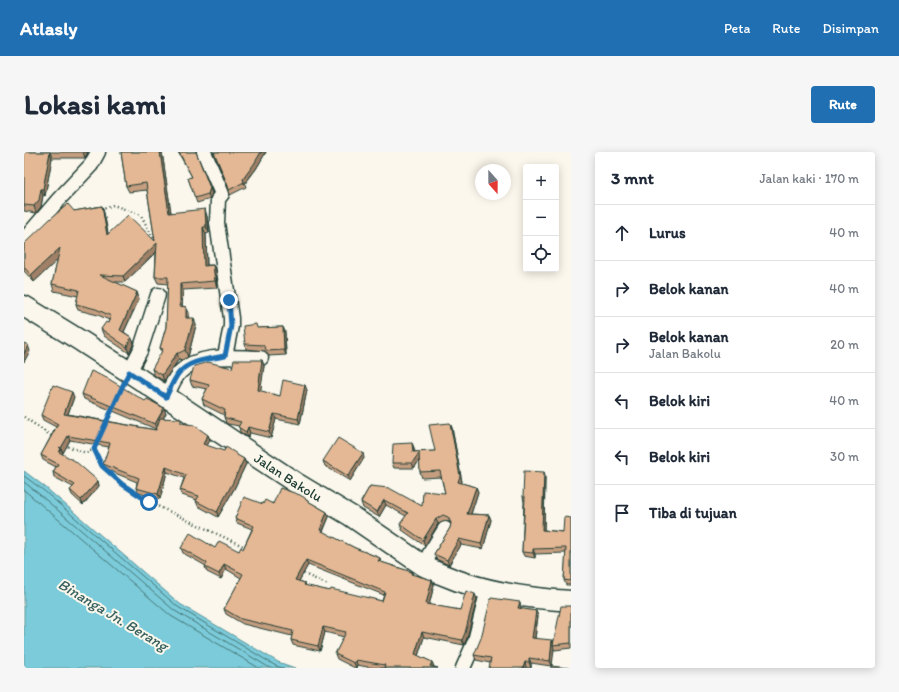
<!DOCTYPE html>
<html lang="id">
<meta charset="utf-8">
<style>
:root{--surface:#fff;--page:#f6f6f7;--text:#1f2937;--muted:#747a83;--line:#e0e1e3;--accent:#1f6fb2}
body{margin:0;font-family:Itim,sans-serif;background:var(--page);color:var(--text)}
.controls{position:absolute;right:12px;top:12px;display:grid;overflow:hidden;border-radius:4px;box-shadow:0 2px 10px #0003}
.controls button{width:36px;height:36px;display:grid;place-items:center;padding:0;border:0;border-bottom:1px solid var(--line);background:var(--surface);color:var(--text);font:20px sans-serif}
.compass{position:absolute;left:451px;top:12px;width:36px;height:36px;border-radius:50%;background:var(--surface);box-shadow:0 2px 10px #0003;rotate:159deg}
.stop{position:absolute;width:12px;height:12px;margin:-9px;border:3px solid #1f6fb2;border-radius:50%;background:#fff}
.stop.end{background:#1f6fb2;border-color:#fff;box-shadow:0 1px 4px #0008}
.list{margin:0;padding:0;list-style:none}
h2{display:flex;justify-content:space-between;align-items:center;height:52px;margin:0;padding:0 16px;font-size:17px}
h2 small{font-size:13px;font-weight:400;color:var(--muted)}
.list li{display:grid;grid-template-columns:26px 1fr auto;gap:12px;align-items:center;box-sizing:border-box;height:56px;padding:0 16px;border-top:1px solid var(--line)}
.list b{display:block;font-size:15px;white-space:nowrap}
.list p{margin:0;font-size:13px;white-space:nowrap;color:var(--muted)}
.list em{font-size:13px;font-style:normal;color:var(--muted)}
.icon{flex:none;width:22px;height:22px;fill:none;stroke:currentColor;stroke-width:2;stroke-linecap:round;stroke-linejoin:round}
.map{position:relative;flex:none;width:547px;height:516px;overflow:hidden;border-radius:4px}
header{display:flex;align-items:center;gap:24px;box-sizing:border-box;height:56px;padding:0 20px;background:var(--accent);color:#fff}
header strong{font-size:19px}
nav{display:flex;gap:22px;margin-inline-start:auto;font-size:14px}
.intro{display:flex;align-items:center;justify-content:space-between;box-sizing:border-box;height:96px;padding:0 24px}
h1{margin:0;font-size:28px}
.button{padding:10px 18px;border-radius:4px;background:var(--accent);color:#fff;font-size:14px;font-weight:700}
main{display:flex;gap:24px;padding:0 24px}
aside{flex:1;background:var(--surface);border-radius:4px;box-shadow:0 2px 10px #0003}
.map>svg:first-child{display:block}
.water{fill:#7ccbda;stroke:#579298}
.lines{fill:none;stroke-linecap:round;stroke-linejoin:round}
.shore{stroke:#447676;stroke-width:1}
.minor-casing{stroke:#1f3d34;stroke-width:17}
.secondary-casing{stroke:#1f3d34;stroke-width:23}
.path{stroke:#1f3d34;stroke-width:2.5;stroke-dasharray:1 3;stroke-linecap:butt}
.minor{stroke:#fbf7ec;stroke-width:14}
.secondary{stroke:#fbf7ec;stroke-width:20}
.wall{fill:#c59e80;stroke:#1f3d34;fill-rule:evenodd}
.shaded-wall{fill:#a08168;stroke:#1f3d34}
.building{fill:#e5b895;stroke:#1f3d34;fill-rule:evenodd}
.route{stroke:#1f6fb2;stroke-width:5}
.labels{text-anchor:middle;stroke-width:4;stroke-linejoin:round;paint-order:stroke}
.street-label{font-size:14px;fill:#1f3d34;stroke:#fbf7ec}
.water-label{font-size:15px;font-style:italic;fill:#36605e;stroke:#fbf7ec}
</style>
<header>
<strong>Atlasly</strong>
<nav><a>Peta</a><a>Rute</a><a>Disimpan</a></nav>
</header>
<div class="intro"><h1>Lokasi kami</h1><a class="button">Rute</a></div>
<main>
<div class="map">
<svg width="547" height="516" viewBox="0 0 547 516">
<rect width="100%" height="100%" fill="#fbf7ec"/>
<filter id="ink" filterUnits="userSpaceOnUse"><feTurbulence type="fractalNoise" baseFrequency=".025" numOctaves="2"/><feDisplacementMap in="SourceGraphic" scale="8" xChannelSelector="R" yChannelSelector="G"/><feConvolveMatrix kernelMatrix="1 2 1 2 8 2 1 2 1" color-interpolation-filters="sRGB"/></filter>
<g filter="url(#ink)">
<path class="water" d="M0 319 21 335 156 452 254 510 271 516H0Z"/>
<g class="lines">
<g class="shore">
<path d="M0 324 19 338 154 455 252 514 259 516"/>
<path d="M0 330 15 342 151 459 246 516"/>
<path d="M0 338 147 464 235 516"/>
</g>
<g class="minor-casing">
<g id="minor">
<path d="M180 0 198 42 194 47 193 71 207 166V174L201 204"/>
<path d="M0 88 35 47 67 13 74 0"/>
<path d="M105 220 116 199 134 143"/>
<path d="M142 245C146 237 150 226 156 220 176 200 212 206 237 206"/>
<path d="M400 414 406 401 421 377"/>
<path d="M439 516 451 489 464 437"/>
</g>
</g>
<g class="secondary-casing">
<g id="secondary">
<path id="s1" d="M0 154 57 189 105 220 272 331 327 364 400 414C445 438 497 446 547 449"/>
</g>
</g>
<g class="path">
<path d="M77 58 89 53 117 63 130 88"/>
<path d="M0 265 29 285"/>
<path d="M82 272 89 257"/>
<path d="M40 293 62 301 71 297 73 291"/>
<path d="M71 297 78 314 98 332 125 350 223 396"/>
<path d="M276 420 304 433"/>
</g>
<use href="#minor" class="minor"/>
<use href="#secondary" class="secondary"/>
</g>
<g class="wall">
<path d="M0 0H64L61 6H28L21 44 19 43 17 55 12 61 0 59Z"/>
<path d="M97 0H138L147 61 183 64 185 81 182 82 183 113H189L192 119 193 136 159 138 158 154 162 155 165 161 164 166 172 173 164 205 158 208 155 207 140 229 130 223 128 217 138 200 136 196 142 175 144 132 134 131 131 125 132 100 101 130H90L113 140 115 147 100 180 107 185 110 191 105 201 80 184 77 177 84 171 85 168 74 163 54 158 52 152 54 144 30 139 28 132 34 107 10 130 0 119V92L50 59 78 54 80 61 84 82 131 89 123 38 105 40 102 34Z"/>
<path d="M154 0H172L188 41 186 47 173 51 164 26 168 25Z"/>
<path d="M189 0H242L232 17 221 32 222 35 206 43 204 35Z"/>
<path d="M259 175 261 180 262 203 245 204 241 199 222 197 221 192 234 176Z"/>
<path d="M238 208 240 214 236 239 256 244 283 238 276 272 252 267 247 286 226 281 224 285 216 280 215 274 204 272 202 271 200 265V263L180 253 178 247 183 237 168 234 166 228 208 216Z"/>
<path d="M58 242 121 249 140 256 142 261 139 266 158 271 184 283 186 288 183 294 214 304 220 307 222 312 210 337 194 365 174 354 172 349 173 348 158 343 156 338 160 326 143 320 136 347 114 341 112 336 113 330 81 317 79 312 85 295 46 288 39 301H38V302L74 329 75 334 59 353 48 343 46 338 49 335 30 325 29 320 32 315 19 308 17 303 32 275 19 268 17 263 50 245 44 262 132 278V277L60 247Z"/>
<path d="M426 271 428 276 438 330 437 331 452 335 454 340 447 362 465 363 467 368 459 397 437 393 425 413 412 407 410 402 426 376 427 373 426 370 421 369 414 372 401 394 378 378 376 372 382 364 362 353 355 365 339 356 337 350 346 334 398 354 421 341 417 325 398 326 396 320V308L390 316H370L368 311 388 291 390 296 391 300 411 299Z"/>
<path d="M340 306 326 329 301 314 299 309Z"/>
<path d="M520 320 521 325 520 378 539 380 547 366V433H542L540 428 542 401 511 402V406L500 404 498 400 500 350 499 345Z"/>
<path d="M282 348 303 360 305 365 299 380 331 396 356 406 357 410 388 420 389 423 408 428 410 433 405 453 436 458 453 447 443 486 440 493 400 485 394 504 408 510 410 515 414 516H349L333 513 332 516H331L313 507 311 502 320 485 301 480 296 499 269 493 267 488 268 484 219 472 202 462 200 457 217 426 202 417 197 427 183 420 181 415 182 414 159 401 157 396H191L215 399 219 397 228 377 213 371 211 366 239 352ZM284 413 360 443 358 449 306 439 282 434 281 431 275 429Z"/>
<path d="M547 454V496L531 498 530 497 527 514 507 511V516L466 511 452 508 450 503 497 456V457L512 459 514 464 511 487 529 490Z"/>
</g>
<g class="shaded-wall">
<path d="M26 0 28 6 21 44 19 37Z"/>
<path d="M59 0H64L61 6Z"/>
<path d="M136 0H138L148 67 145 61Z"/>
<path d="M237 0H242L232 17 220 32 219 27Z"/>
<path d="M186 36 188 41 186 47 184 42Z"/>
<path d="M17 37 19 43 17 55 12 61 10 54Z"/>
<path d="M78 54 80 61 86 90 83 83Z"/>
<path d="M181 57 183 64 185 81 182 75Z"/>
<path d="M179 75 182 82 183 120 180 114Z"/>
<path d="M133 91 135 97 101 130 99 124Z"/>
<path d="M36 96 39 103 10 130 7 123Z"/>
<path d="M189 113 192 119 193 136 191 129Z"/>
<path d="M156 132 159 138 158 160 156 154Z"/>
<path d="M113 140 115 147 98 184 96 178Z"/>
<path d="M162 155 165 161 164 172 162 166Z"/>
<path d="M170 166 172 173 164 205 161 198Z"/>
<path d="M259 175 261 180 262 203 260 198Z"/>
<path d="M107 185 110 191 105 201 103 195Z"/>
<path d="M4 193 6 199 0 210V202Z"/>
<path d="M153 201 155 207 140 229 138 223Z"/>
<path d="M238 208 240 214 236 244 234 238Z"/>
<path d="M281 233 283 238 276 272 274 267Z"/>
<path d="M48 240 50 245 42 267 40 262Z"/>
<path d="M140 256 142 261 133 277 131 272Z"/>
<path d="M250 262 252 267 247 286 245 280Z"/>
<path d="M426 271 428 276 438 330 436 336 434 330Z"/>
<path d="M224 275 226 281 224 285 222 280Z"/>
<path d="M184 283 186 288 181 297 179 292Z"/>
<path d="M44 284 46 288 39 301 37 296Z"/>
<path d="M388 291 390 296 391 306 389 300Z"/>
<path d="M37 297 39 301 37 305 35 300Z"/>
<path d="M339 301 340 306 326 329 324 324Z"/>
<path d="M395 301 397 306 390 316 388 311Z"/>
<path d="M220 307 222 312 210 337 194 365 193 360Z"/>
<path d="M142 315 143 320 136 347 134 342Z"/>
<path d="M520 320 521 325 520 383 518 378Z"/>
<path d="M74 329 75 334 59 353 57 348Z"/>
<path d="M452 335 454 340 445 368 443 362Z"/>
<path d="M360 348 362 353 355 365 353 360Z"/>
<path d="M303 360 305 365 297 383 296 378Z"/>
<path d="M465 363 467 368 459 397 457 392Z"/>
<path d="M412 367 414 372 401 394 399 388Z"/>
<path d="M435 387 437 393 425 413 423 408Z"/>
<path d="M509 397 511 402V406L509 401Z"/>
<path d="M282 408 284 413 273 433 271 428Z"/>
<path d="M200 412 202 417 197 427 195 422Z"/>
<path d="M408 428 410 433 404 457 402 452Z"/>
<path d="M451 442 453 447 443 486 440 493 438 488Z"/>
<path d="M496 450 497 456 496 462 494 456Z"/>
<path d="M512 459 514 464 510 492 508 486Z"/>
<path d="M299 475 301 480 296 499 294 494Z"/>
<path d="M398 480 400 485 393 507 391 502Z"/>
<path d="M528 488 530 493H529L530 497 528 514 526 509Z"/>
<path d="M505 506 507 511V516L505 510Z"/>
<path d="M332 508 333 513 332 516 330 511Z"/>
<path d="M408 510 410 515 406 514Z"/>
<path d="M501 510 502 515V516H499Z"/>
</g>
<g class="building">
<path d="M0 0H26L19 37H17L15 48 10 54 0 53Z"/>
<path d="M97 0H136L145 61 181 57 182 75H179L180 114 189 113 191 129 156 132V154L162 155V166H170L161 198 155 201H153L138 223 128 217 139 197 136 196 142 175 144 125H131L133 91 99 124 76 123 113 140 96 178 107 185 103 195 77 177 82 170 84 171 87 164 72 157 52 152 55 138 28 132 36 96 7 123 0 115V92L26 67 44 52 50 59 78 54 83 83 104 63 131 89 122 31 102 34Z"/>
<path d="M155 0H172L186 36 184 42 171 46 164 26 168 25Z"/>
<path d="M190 0H237L230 12 219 27 220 30 205 38 204 34Z"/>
<path d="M232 172 233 176 259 175 260 198 243 199 239 193 221 192 219 174Z"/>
<path d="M0 191 4 193 0 202Z"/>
<path d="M210 208H238L234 238 256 244 259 228 281 233 274 267 250 262 245 280 224 275 222 280 214 275 217 270 202 266 200 265 201 258 178 247 185 233 166 228 170 214 184 210 208 216Z"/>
<path d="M67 219 83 226 121 249 123 247 140 256 131 272 58 242Z"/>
<path d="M29 233 48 240 40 262 132 278 136 266 157 267V271L170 273 184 283 179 292 200 299 202 295 213 302V303L220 307 208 332 193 360 172 349 175 344 156 338 162 323 142 315 134 342 112 336 115 326 79 312 86 291 44 284 37 296 35 295 37 297 35 300 51 309 74 329 57 348 46 338 51 333 29 320 34 312 17 303 34 272 17 263Z"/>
<path d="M426 271 436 324 434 330 452 335 443 362 465 363 457 392 435 387 423 408 410 402 426 376 427 371 424 365 419 363 412 367 399 388 376 372 384 361 360 348 353 360 337 350 346 334 365 336 398 354 399 339 421 341 416 319 396 320 395 301 388 311H368L369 292 388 291 389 300 411 299 405 273Z"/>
<path d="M314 286 339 301 324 324 299 309Z"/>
<path d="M500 319 520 320 518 378 539 380 540 365 547 366V429L540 428 542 396 509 397V401L498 400 501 345H499Z"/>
<path d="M256 336 276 343 281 346 282 348 303 360 296 378 331 396 356 406 354 409 388 420 387 422 408 428 402 452 436 458 442 439 451 442 441 481 438 488 398 480 391 502 408 510 406 514 414 516H360L361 513 332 508 330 511 311 502 322 480 299 475 294 494 267 488 269 479 217 467 200 457 219 422 200 412 195 422 181 415 183 411 157 396 166 381 191 396 195 389 215 399 217 395 219 397 230 374 211 366 220 345 239 352 241 348 249 352ZM282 408 361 440 358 449 307 437 306 439 280 433 281 431 271 428Z"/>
<path d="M467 446 496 450 494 456 512 459 508 486 528 488 526 509 505 506V510H501L499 516H465L467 506 450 503 457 486Z"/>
<path d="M537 454H547V491L529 493Z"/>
<path d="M527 514 545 516H527Z"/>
</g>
</g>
<g class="lines" filter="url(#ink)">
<path class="route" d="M125 350 98 332 78 314 70 297 105 220 142 245C146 237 149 229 154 222 164 208 186 207 201 204L207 174 205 148"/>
</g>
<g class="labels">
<g class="street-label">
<text dy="5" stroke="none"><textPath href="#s1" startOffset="315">Jalan Bakolu</textPath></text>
</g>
<g class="water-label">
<text transform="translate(89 463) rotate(31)" y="5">Binanga Jn. Berang</text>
</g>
</g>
</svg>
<div class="controls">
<button>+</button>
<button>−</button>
<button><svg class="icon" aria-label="locate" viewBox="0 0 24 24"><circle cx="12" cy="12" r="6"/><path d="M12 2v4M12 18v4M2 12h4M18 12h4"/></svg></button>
</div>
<svg class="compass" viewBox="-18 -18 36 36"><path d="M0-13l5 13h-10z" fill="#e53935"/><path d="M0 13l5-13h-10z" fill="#747a83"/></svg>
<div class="stop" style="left:125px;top:350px"></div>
<div class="stop end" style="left:205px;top:148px"></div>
</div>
<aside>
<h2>3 mnt<small>Jalan kaki · 170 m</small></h2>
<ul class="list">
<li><svg class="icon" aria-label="ahead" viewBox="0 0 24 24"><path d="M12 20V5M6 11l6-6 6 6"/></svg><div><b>Lurus</b></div><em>40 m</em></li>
<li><svg class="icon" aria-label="right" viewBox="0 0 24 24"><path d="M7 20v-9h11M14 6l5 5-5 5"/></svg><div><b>Belok kanan</b></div><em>40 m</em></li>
<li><svg class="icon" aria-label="right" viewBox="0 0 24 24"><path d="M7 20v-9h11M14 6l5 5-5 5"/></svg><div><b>Belok kanan</b><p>Jalan Bakolu</p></div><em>20 m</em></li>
<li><svg class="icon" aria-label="left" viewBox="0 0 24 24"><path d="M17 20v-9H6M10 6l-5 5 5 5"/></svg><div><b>Belok kiri</b></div><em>40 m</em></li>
<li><svg class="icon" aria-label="left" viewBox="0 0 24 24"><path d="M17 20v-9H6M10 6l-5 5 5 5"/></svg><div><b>Belok kiri</b></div><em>30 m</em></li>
<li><svg class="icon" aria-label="arrive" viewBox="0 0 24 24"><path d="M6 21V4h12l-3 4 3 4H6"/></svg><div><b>Tiba di tujuan</b></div></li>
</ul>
</aside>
</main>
